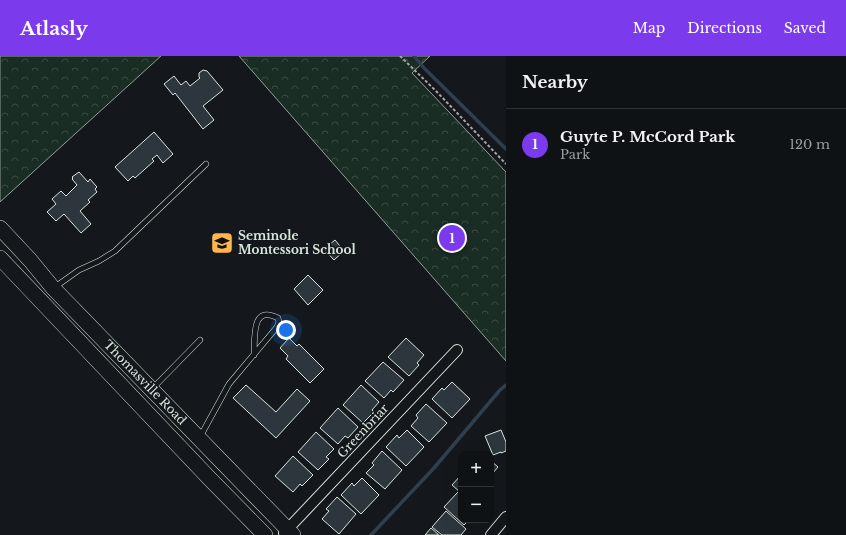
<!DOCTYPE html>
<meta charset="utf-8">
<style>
:root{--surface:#0f1215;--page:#1d2022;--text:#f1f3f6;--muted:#9b9ea0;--line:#2f3234;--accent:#7c3aed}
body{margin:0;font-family:"Libre Baskerville",serif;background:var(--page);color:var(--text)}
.controls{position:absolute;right:12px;bottom:12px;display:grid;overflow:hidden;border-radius:8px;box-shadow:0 4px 16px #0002}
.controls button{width:36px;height:36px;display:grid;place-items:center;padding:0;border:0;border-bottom:1px solid var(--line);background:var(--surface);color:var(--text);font:20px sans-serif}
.you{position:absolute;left:286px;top:274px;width:14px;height:14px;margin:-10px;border:3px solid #fff;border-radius:50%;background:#1a73e8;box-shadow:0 0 0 6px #1a73e833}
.badge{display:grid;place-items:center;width:26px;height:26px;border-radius:50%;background:var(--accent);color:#fff;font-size:13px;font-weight:700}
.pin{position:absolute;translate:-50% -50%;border:2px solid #fff;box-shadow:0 1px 4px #0006}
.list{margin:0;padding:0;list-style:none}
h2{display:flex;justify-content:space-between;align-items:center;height:52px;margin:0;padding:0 16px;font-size:17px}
h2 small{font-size:13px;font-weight:400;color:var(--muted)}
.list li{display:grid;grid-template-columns:26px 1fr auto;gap:12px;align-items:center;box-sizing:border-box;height:72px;padding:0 16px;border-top:1px solid var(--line)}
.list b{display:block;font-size:15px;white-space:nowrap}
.list p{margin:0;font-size:13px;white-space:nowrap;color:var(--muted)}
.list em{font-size:13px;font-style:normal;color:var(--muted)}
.map{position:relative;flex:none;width:506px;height:479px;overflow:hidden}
header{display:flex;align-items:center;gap:24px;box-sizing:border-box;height:56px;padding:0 20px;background:var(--accent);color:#fff}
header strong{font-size:19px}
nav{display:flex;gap:22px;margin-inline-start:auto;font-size:14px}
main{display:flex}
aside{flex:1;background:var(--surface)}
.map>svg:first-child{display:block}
.forest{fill:url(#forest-crowns);stroke:#939e99}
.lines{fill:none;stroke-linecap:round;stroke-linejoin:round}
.stream{stroke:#2f3f4d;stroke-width:3.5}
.building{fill:#2c363c;stroke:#d8e6dc}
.lane-casing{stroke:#d8e6dc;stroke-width:6}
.street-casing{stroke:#d8e6dc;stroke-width:12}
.primary-casing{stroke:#d8e6dc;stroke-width:16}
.path{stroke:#9da8a2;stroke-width:2;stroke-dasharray:3 2;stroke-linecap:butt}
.lane{stroke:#14181c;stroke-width:5}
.street{stroke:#14181c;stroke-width:10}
.primary{stroke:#14181c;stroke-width:15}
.labels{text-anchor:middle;stroke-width:3;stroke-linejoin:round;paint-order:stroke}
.poi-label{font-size:12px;font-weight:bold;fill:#d8e6dc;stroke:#14181c;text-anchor:start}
.street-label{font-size:12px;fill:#d8e6dc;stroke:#14181c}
</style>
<header>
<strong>Atlasly</strong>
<nav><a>Map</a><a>Directions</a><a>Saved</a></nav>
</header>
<main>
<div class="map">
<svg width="506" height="479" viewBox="0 0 506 479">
<defs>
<pattern id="forest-crowns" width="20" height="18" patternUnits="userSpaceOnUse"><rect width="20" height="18" fill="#1a2d24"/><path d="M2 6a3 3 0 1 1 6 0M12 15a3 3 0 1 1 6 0" fill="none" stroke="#3b4b43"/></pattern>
</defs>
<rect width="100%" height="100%" fill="#14181c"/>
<g class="forest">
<path d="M0 0H161L0 146Z"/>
<path d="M239 0H430L412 17 506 116V305Z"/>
</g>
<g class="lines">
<g class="stream">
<path d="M414 0 424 12 506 93"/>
<path d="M371 479 434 412 500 334 506 329"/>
</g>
</g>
<g class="building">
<path d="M203 14 207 15 223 34 203 50 214 64 203 73 175 37 173 39 164 28 174 20 181 29 186 25 190 30 200 22 199 21V17Z"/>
<path d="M154 76 173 98 163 107 157 99 152 103 154 105 135 122 133 120 128 125 115 111Z"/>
<path d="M79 116 88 126 90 123 97 131 95 133 97 136 88 144 90 146 80 155 91 168 81 177 64 158 56 165 47 156 56 148 52 143 61 135 66 140 77 129 72 123 73 122 72 121Z"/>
<path d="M335 184 344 195 334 204 324 193Z"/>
<path d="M308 219 323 234 308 249 294 233Z"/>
<path d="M289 282 297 290 299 288 324 313 310 327 286 303 288 300 280 292Z"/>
<path d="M406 282 424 299 417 307 419 309 409 320 388 301Z"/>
<path d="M383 306 404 324 393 336 391 334 384 342 365 325Z"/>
<path d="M452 326 470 343 452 362 432 343 442 332 444 334Z"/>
<path d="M246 329 276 356 297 333 310 345 276 382 233 342Z"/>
<path d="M361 329 379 346 372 354 374 356 363 367 343 349Z"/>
<path d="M426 348 447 367 429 386 411 370 418 362 416 359Z"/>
<path d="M338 352 358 371 348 382 345 380 338 388 320 372Z"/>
<path d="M407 374 424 391 406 410 386 391 397 379 399 382Z"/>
<path d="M501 374 506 386V395L501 397V396L493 399 485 380Z"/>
<path d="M316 376 334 393 326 401 329 403 318 414 298 396Z"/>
<path d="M382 395 402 414 385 433 366 417 374 409 372 407Z"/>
<path d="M293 400 313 419 302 430 300 428 293 436 275 420Z"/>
<path d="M491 405 498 411 491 419Z"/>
<path d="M461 419V437L452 429Z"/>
<path d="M362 422 379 439 361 458 341 439 352 427 354 430Z"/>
<path d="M458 436 461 438V464H469L464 469 444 451Z"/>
<path d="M337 441 356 458 339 478 322 463 329 455 326 453Z"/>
<path d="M446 455 466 473 461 479H442L432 471Z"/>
<path d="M431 472 439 479H425Z"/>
</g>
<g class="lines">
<g class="lane-casing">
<g id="lane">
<path d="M55 231 79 214 99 205 115 195 206 108"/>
<path d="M153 332 200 284"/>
<path d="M200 381 229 328 277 271 279 266 278 262C251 248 255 282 254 299"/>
</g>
</g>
<g class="street-casing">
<g id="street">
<path d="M284 477 457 294"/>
<path d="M491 479 506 461"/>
</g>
</g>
<g class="primary-casing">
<g id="primary">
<path id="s1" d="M0 172 30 204 53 232 293 479"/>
<path d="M0 202 210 423 265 479"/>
</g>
</g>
<path class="path" d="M400 0 436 35 506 108"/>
<use href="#lane" class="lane"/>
<use href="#street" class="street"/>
<use href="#primary" class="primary"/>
</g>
<defs>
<g id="school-square" transform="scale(1.15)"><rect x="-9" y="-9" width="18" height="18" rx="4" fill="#ffb74d" stroke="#14181c"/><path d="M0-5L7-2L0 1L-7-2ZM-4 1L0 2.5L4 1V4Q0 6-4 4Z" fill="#111"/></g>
</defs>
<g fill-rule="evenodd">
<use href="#school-square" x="222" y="187"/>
</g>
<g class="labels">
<g class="poi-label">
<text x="238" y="184">Seminole<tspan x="238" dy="14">Montessori School</tspan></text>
</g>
<g class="street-label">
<text dy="4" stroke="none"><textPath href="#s1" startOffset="212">Thomasville Road</textPath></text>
<text transform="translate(363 375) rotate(-47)" y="4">Greenbriar</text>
</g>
</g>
</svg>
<div class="controls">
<button>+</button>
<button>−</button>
</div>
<div class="you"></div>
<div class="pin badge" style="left:452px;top:182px">1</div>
</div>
<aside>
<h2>Nearby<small></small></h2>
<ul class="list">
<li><span class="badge">1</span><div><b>Guyte P. McCord Park</b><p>Park</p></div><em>120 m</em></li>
</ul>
</aside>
</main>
